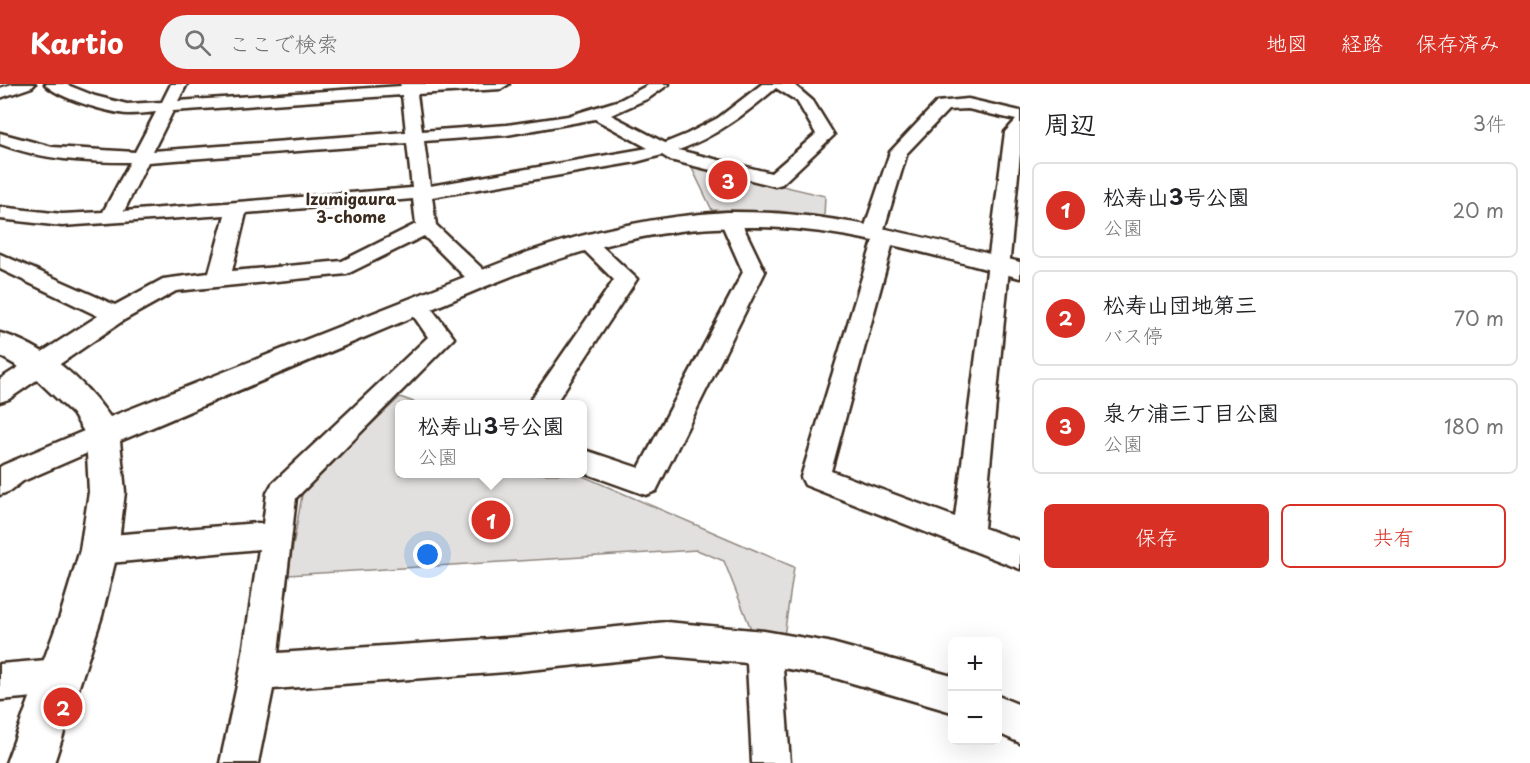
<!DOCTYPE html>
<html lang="ja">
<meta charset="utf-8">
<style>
:root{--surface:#fff;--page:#f2f2f2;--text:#202124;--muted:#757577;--line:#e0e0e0;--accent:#d93025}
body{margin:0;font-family:"Playpen Sans","Klee One",sans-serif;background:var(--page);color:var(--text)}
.controls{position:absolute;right:18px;bottom:18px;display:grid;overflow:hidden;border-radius:9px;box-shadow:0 6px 24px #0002}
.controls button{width:54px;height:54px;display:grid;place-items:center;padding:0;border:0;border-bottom:2px solid var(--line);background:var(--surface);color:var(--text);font:30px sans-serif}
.you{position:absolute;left:428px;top:471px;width:21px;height:21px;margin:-15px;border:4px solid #fff;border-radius:50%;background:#1a73e8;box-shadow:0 0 0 9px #1a73e833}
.badge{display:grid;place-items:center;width:39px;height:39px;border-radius:50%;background:var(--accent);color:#fff;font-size:20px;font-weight:700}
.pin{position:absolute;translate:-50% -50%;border:3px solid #fff;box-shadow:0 2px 6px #0006}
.popup{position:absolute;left:395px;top:316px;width:192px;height:78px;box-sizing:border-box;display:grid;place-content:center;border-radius:9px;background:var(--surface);filter:drop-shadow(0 2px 4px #0005);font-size:20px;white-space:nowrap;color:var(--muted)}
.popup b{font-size:22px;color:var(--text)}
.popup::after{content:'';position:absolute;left:50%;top:100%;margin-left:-12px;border:12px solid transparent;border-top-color:var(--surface)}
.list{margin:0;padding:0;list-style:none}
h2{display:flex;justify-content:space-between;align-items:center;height:78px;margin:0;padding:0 24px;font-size:26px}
h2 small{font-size:20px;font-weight:400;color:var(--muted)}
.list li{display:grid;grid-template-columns:39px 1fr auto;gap:18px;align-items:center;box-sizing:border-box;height:96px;margin:0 12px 12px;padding:0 12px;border:2px solid var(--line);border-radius:9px}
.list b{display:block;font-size:22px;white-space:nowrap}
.list p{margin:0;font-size:20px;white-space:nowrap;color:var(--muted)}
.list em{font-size:20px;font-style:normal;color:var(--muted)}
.actions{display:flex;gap:12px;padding:18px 24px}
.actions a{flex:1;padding:14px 0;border:2px solid var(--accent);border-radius:9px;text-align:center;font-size:21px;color:var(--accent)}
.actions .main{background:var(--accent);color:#fff}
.icon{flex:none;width:33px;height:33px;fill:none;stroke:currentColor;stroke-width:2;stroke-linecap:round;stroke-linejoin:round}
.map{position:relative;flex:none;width:1020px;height:679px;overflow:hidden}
header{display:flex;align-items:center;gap:36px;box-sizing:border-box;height:84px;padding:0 30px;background:var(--accent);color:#fff}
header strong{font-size:28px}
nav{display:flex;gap:33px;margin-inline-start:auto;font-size:21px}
.search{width:420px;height:54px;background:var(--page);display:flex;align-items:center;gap:15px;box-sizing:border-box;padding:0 21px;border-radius:33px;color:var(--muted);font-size:22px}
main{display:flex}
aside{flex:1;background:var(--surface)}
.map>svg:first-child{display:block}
.green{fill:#e2e0de;stroke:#8e857e;stroke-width:1.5}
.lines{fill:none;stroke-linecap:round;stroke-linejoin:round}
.minor-casing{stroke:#3b2a1e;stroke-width:5}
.tertiary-casing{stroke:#3b2a1e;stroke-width:5}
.minor{fill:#fff;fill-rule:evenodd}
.tertiary{fill:#fff;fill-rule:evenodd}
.labels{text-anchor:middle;stroke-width:6;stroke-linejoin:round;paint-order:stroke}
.far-neighbourhood-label{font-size:16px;font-weight:bold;fill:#3b2a1e;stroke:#fff}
</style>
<header>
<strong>Kartio</strong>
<div class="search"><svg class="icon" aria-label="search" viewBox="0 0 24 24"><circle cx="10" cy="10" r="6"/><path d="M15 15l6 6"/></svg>ここで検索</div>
<nav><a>地図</a><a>経路</a><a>保存済み</a></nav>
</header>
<main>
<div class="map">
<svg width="1020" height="679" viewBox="0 0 1020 679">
<rect width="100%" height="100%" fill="#fff"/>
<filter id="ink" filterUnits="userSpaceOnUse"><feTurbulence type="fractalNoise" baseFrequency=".0167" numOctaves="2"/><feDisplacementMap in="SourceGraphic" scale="12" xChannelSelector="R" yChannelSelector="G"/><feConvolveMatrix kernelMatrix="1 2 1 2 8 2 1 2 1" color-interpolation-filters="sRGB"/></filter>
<g filter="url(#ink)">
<g class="green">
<path d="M690 80 825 112 824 133 778 127 712 126Z"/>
<path d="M400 313 419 320H400V390H578L794 483 784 552 751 545 724 477 697 466 288 491 303 405Z"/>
</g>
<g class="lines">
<g class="minor-casing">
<g id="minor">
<path d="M12 0H35L32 3 0 14V4Z"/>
<path d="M45 0H65L95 12 127 20 162 18 171 0H187L178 17 401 2 400 0H509L501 5 417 10 422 47 507 41 568 32 620 16 650 0H669L649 14 611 31 665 59 687 50 718 34 762 0H793L813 17 834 51 782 100 775 102 670 76 662 71 636 78 432 113 436 141 488 190 491 195 488 200 480 202 472 200 424 152 347 190 176 207 124 236 9 315 0 318V295L98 232 0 185V170L115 221 163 195 209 189 225 131 62 142 0 135V123L62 130 103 128 130 78C86 78 42 76 0 60V49L52 63 135 68 156 28C147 29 138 30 128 30 110 29 57 14 45 0ZM776 4 797 17 816 50 771 89 678 66C716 53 746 29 776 4ZM402 11 406 48 153 67 173 27ZM595 35 648 64 430 102 424 57 507 51ZM407 59 412 104 124 127 148 78ZM413 115 416 140 342 177 232 187 246 129Z"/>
<path d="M968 15 1020 27V70L984 444 1020 457V485L805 401 801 393 874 154 866 152 863 148 890 68 937 18ZM968 25 1016 36 1005 48 955 433 831 387 895 151 892 147 884 145 907 69 948 26Z"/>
<path d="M730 130 737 132 740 136 765 188 656 407 646 411 582 388V365L639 384 743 188 720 136 723 132Z"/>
<path d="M586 152 593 154 637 195 555 320H528L614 196 576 158 579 154Z"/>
<path d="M417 214 425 216 454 254 296 414 278 569 519 553 666 538 764 547 828 558 952 592V628L828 592 783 584 790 679H752L747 579 666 572 519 587 273 605 258 679H220L240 588 259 465 99 480 88 476 83 466 88 456 99 452 258 439 263 440 267 409 272 400 428 253 406 221 409 216Z"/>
<path d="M103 339 113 342 117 350 113 358 23 397 10 407 0 411V383L3 381Z"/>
<path d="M58 575 71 580 76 593 71 606 58 611 0 616V580Z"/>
<path d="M998 612 1020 621V659L998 649Z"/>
</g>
</g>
<g class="tertiary-casing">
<path id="tertiary" d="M727 128C834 127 918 152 1020 178V194C931 171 844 143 750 143 613 142 510 192 387 244 298 281 209 319 120 357L125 408 118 466 102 532 54 679H6L60 532 80 466 89 408 86 351 73 330 31 290 0 272V249C44 261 84 296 110 333L528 168C593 146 658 132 727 128Z"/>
</g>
<use href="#minor" class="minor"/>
<use href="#tertiary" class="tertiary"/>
</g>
</g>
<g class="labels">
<g class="far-neighbourhood-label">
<text x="351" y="121">Izumigaura<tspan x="351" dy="18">3-chome</tspan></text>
</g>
</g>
</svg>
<div class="controls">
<button>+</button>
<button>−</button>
</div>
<div class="you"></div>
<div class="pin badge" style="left:491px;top:436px">1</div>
<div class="popup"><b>松寿山3号公園</b>公園</div>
<div class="pin badge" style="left:63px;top:623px">2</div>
<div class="pin badge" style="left:728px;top:96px">3</div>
</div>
<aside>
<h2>周辺<small>3件</small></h2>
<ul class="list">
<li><span class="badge">1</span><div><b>松寿山3号公園</b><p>公園</p></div><em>20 m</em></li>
<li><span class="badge">2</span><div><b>松寿山団地第三</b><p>バス停</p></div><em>70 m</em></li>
<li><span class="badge">3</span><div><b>泉ケ浦三丁目公園</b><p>公園</p></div><em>180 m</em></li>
</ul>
<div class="actions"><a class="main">保存</a><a>共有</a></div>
</aside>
</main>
